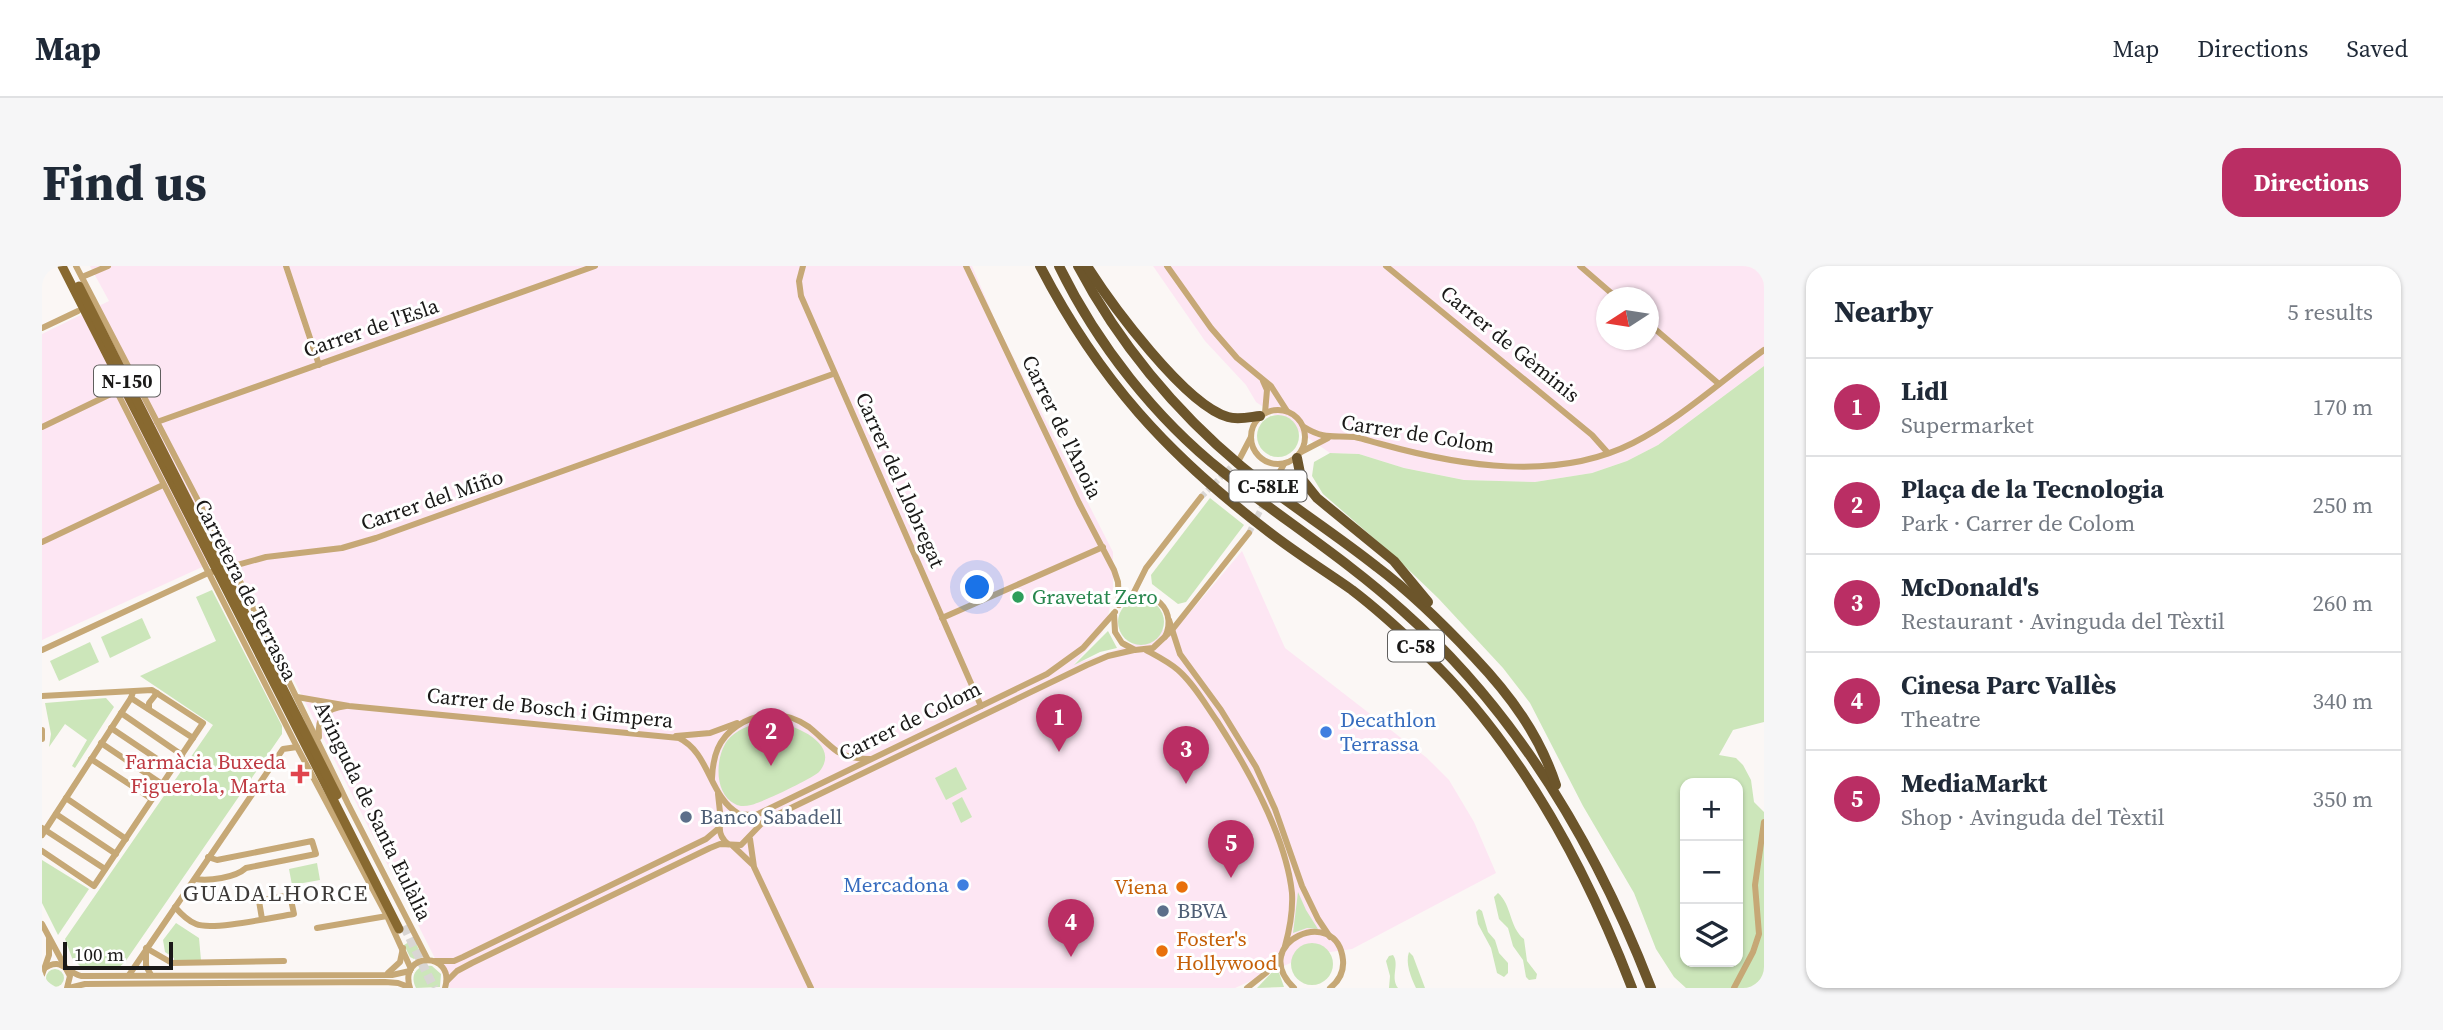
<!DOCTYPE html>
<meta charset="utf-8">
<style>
:root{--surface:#fff;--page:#f6f6f7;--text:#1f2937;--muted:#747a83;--line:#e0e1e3;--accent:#ba2e64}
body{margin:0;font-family:"Source Serif 4",serif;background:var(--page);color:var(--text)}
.controls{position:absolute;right:21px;bottom:21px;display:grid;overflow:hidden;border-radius:14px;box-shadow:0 2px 5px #0004}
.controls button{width:63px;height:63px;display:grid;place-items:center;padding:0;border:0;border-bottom:2px solid var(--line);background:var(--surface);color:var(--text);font:35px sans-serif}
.compass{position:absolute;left:1554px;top:21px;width:63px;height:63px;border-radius:50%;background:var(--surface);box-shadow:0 2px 5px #0004;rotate:258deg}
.scale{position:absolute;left:21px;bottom:18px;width:110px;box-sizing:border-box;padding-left:7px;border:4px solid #1a1918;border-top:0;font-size:19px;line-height:24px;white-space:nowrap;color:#1a1918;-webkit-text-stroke:5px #fff;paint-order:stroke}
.you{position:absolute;left:936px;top:322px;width:24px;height:24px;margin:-18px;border:5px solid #fff;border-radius:50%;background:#1a73e8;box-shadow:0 0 0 10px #1a73e833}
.badge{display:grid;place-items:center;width:46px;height:46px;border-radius:50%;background:var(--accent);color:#fff;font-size:23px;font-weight:700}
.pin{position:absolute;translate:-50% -58px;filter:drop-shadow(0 2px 4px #0008)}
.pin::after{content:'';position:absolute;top:37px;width:24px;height:21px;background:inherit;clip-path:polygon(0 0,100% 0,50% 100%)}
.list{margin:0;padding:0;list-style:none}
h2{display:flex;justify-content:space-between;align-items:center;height:91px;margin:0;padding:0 28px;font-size:30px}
h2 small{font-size:23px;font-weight:400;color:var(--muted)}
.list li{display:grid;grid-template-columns:46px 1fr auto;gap:21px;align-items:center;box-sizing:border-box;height:98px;padding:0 28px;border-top:2px solid var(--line)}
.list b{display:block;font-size:26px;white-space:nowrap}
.list p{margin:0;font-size:23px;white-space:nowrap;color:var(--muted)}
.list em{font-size:23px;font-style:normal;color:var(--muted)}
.icon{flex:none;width:38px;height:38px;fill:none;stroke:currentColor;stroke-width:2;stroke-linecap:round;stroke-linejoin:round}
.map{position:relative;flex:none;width:1722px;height:722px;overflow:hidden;border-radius:21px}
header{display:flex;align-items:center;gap:42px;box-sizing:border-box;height:98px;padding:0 35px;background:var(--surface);border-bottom:2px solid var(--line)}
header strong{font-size:33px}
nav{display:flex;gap:38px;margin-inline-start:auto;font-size:24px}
.intro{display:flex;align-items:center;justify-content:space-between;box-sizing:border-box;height:168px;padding:0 42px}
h1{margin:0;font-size:49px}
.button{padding:18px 32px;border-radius:21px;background:var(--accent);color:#fff;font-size:24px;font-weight:700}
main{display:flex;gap:42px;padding:0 42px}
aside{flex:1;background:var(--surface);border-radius:21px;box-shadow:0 2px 5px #0004}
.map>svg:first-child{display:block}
.industrial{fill:#fde6f3;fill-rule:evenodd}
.green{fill:#cce6ba;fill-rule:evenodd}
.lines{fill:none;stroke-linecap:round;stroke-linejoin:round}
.street-tunnel{stroke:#d9d6d4;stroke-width:6;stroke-dasharray:6 3;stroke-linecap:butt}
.primary-tunnel{stroke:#d9d6d4;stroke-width:9;stroke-dasharray:9 4.5;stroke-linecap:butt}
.street{stroke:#c6a876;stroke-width:6}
.primary{stroke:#886930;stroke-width:9}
.highway{stroke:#6c552b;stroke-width:10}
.leisure-dot{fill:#2e9e5b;stroke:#fff;stroke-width:2.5}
.shop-dot{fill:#3f7fe0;stroke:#fff;stroke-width:2.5}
.health-dot{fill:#e0444e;stroke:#fff;stroke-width:2.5}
.service-dot{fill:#5c6f8a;stroke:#fff;stroke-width:2.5}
.food-dot{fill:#e8710a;stroke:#fff;stroke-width:2.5}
.labels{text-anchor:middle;stroke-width:6;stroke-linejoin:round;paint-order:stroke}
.shield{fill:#fff;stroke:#5f5e5d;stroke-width:2}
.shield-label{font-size:19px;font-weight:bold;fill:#1a1918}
.street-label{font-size:21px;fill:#1a1918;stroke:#fff}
.leisure-label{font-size:21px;fill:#27864d;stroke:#fff;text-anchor:start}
.shop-label{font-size:21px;fill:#366cbe;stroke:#fff;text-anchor:start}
.health-label{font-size:21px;fill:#be3a42;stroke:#fff;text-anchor:end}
.service-label{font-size:21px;fill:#4e5e75;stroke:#fff;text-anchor:start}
.food-label{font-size:21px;fill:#c56008;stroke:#fff;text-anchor:end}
.neighbourhood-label{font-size:23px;letter-spacing:2px;fill:#3d3a38;stroke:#fff}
</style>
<header>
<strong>Map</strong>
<nav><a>Map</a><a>Directions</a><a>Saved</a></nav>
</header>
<div class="intro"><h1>Find us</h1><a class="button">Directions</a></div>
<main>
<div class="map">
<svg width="1722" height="722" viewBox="0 0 1722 722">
<rect width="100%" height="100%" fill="#fbf7f5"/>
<g class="industrial">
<path d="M48 0H930L957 63 1071 286V321L1067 346 1060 367 1032 398 1106 373 1145 350 1200 285 1243 382 1385 492 1407 514 1432 556 1454 607 1310 683 1266 689 1193 722H408L189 290 158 302 0 374V68L67 35Z"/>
<path d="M1111 0H1722V100L1616 179 1585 195 1550 207 1493 216 1422 214 1362 202 1317 188 1288 187 1214 136 1204 119 1163 75ZM1564 32H1606V74H1564Z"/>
</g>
<g class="green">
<path d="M1722 100V456L1691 464 1677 489 1694 492 1701 499 1709 514 1712 536 1722 546V722H1644L1632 711 1614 683 1592 627 1541 540 1488 437 1461 402 1396 332 1349 287 1281 228 1270 210 1272 196 1288 187 1317 188 1362 202 1422 214 1493 216 1550 207 1585 195 1616 179ZM1643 517H1696V696H1643Z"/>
<circle cx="1236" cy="170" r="21"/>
<path d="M1168 232 1202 259 1144 336 1136 338 1110 318 1109 309Z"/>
<path d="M170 324 240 460V468L83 696 75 703 38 700 30 692 23 673 171 459 98 410 174 375 154 331Z"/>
<circle cx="1099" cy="356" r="23"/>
<path d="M100 352 109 372 68 392 59 371Z"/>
<path d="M1066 365 1075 382 1058 386 1032 399Z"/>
<path d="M48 376 57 396 17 415 8 395Z"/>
<path d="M64 432 72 441 33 502 30 500 45 474 23 458 7 481 9 468 3 437Z"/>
<path d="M728 455C749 457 801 477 777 506 771 512 719 537 709 539 704 540 698 541 693 538 672 528 673 492 685 475 695 462 712 457 728 455Z"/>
<path d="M914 501 925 523 904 534 893 512Z"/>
<path d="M920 531 930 551 919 557 910 537Z"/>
<path d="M0 594 47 623 16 669 0 637Z"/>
<path d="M275 597 278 614 250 619 247 603Z"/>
<path d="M1256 626 1264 644 1276 663 1265 662 1251 667Z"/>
<path d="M1456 627C1470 639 1467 661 1482 673L1485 695 1495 708 1494 713 1487 714 1484 711 1481 694 1471 680 1466 662 1457 653 1452 631Z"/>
<path d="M1437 643 1440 645 1446 666 1453 674 1457 687 1466 697V707L1462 711 1455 707 1449 682 1436 658 1434 646Z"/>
<path d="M134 657 157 672 159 694 132 695V692L123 686 121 674Z"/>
<path d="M372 673 378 686 377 690 372 693 368 691 362 679Z"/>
<circle cx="1270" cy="698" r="21"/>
<path d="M1367 686 1371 690 1383 722H1374C1369 712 1363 697 1367 686Z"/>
<path d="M1351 689C1358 699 1348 711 1356 722H1347L1348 710 1344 695 1347 690Z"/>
<path d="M390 700 399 708 398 721 374 722C367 709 375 698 390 700Z"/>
<path d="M1235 701 1242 721 1215 722Z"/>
<circle cx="13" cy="712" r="9"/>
</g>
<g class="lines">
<g class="street-tunnel">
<path d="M1159 231 1194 196"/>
<path d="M1207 267 1235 211"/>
</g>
<path class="primary-tunnel" d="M362 660 392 722"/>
<g class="street">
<path d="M34 0 202 323 306 538 386 694"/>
<path d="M244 0 277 99"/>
<path d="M761 0 757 15 759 30 939 440"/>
<path d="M924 0 1037 237 1072 304 1076 316 1077 339"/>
<path d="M1125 0 1169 62 1195 92 1229 120 1245 145"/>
<path d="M1344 0 1550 169 1566 187"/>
<path d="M1538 0 1575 32"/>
<path d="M40 11 66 0"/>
<path d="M1606 57 1677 118"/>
<path d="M0 62 36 45"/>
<path d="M1221 115 1225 124 1223 147"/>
<path d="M74 117 77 130 255 481 345 650 369 703"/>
<circle cx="1236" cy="171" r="27"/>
<path d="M115 156 553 0"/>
<path d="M0 161 75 125"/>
<path d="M1262 161C1283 174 1291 169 1313 171 1322 173 1331 176 1339 178 1418 200 1514 216 1591 177 1638 153 1679 115 1722 84"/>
<path d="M1259 186 1286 172"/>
<path d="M1198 192 1209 171"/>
<path d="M1235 211 1242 198"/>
<path d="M0 276 121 219"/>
<path d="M1090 330 1104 302 1159 231"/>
<path d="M1077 339C1102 315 1138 340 1123 371"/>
<path d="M1072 348 1073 366 1080 377 1093 384 1111 382 1130 364 1207 267"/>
<path d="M900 352 1061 281"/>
<path d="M1127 354 1138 388 1179 444 1214 501 1233 543 1260 620 1276 653 1288 671"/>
<path d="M0 384 166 307 224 291 300 282 334 272 791 108"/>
<path d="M1104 384C1115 390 1127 396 1136 404 1152 418 1163 438 1175 455 1206 503 1244 570 1250 627 1251 645 1248 662 1243 680"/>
<path d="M0 430 110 424 161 457 52 620 0 585"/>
<path d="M255 431 307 440 637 472C668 487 667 531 697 548"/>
<path d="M89 432 151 472"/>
<path d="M107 443V437L115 427"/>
<path d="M79 447 140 489"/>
<path d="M69 462 130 503"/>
<path d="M0 464V473"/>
<path d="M634 470 668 467 695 457"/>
<path d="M277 471C275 450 283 443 304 440"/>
<path d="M59 477 120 518"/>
<path d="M49 493 110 533"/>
<path d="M670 512C671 490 676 473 695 460 717 445 745 445 767 461 777 469 786 479 796 486 806 492 817 493 828 493"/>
<path d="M676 528 679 555"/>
<path d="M24 532 84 573"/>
<path d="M14 548 74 588"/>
<path d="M0 562 63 603"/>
<path d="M0 569 89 432 91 426"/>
<path d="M708 573 712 601 769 722"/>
<path d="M686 578C676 570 673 553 689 549 696 546 706 550 714 549L1005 408 1041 382 1073 346"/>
<path d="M691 580 710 598"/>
<path d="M153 613C167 615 193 612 204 602L274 588 270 575 175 594 166 591"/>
<path d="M133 641C139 648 146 655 154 658 170 665 232 651 252 648L248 629 217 635 220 653"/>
<path d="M0 658 28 710 25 722"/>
<path d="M275 662 345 650"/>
<path d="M104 682 130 697 242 695"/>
<path d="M104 684V700L109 709"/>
<path d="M393 695H412L421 691 664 573 677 562"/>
<path d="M0 704C19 690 21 704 39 710L350 709 368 705"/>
<path d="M346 707 358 696 361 682"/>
<path d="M0 709 7 689V673"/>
<path d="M87 709 241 483 255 481"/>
<path d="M0 715 2 722"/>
<path d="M405 715 415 705 430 697 668 582 678 578 699 579 722 555 1045 399 1066 390 1092 384"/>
<path d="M27 722 43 718 343 716 356 717 367 721"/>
<path d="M368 722C356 685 414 685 403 722"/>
<path d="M1205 722 1224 707 1239 689"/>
<path d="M1252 722C1205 677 1295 637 1301 694 1302 705 1297 715 1288 722"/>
<path d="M1692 722 1711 686 1717 668 1713 619 1722 556"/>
</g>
<g class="primary">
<path d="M20 0 357 663"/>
<path d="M37 20 295 529"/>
</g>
<g class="highway">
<path d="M998 0C1057 114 1126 189 1227 266 1254 287 1283 305 1310 324 1335 343 1359 365 1382 387 1478 478 1543 600 1590 722"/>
<path d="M1017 0C1055 78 1113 152 1181 206 1240 253 1305 294 1361 345 1476 447 1554 580 1609 722"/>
<path d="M1036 0C1076 76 1133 145 1199 200 1243 236 1291 266 1335 301 1371 328 1402 359 1432 391 1468 429 1497 468 1514 519"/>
<path d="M1045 0C1069 38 1143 139 1186 151 1196 154 1208 151 1218 150"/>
<path d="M1255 192 1259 212 1275 232 1352 295 1386 336"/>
</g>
</g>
<circle class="leisure-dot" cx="976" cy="331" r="7"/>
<g class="shop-dot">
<circle cx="1284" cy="466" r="7"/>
<circle cx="921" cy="619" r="7"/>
</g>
<path class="health-dot" d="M254.5 497.5h7v7h7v7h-7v7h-7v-7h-7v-7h7z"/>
<g class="service-dot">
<circle cx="644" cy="551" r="7"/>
<circle cx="1121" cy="645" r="7"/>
</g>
<g class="food-dot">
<circle cx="1140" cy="621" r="7"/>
<circle cx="1120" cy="685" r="7"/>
</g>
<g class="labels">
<g class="shield">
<rect x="52" y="99.5" width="66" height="31" rx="5"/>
<rect x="1187.5" y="204.5" width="77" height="31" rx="5"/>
<rect x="1346" y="364.5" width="56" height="31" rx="5"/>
</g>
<g class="shield-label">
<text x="85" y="122">N-150</text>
<text x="1226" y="227">C-58LE</text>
<text x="1374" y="387">C-58</text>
</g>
<g class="street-label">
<text transform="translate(329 62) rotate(-19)" y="7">Carrer de l'Esla</text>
<text transform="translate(1468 78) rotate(39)" y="7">Carrer de Gèminis</text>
<text transform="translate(1020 161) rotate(64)" y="7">Carrer de l'Anoia</text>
<text transform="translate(1376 168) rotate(9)" y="7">Carrer de Colom</text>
<text transform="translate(858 214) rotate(66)" y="7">Carrer del Llobregat</text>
<text transform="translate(390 234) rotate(-19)" y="7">Carrer del Miño</text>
<text transform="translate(204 324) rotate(63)" y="7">Carretera de Terrassa</text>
<text transform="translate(508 442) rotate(6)" y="7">Carrer de Bosch i Gimpera</text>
<text transform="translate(868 455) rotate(-26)" y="7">Carrer de Colom</text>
<text transform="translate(331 545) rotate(64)" y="7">Avinguda de Santa Eulàlia</text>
</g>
<g class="leisure-label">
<text x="990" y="338">Gravetat Zero</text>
</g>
<g class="shop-label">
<text x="1298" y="461">Decathlon<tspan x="1298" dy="24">Terrassa</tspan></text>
<text x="907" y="626" text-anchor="end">Mercadona</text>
</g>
<g class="health-label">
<text x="244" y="503">Farmàcia Buxeda<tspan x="244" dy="24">Figuerola, Marta</tspan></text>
</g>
<g class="service-label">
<text x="658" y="558">Banco Sabadell</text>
<text x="1135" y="652">BBVA</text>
</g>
<g class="food-label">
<text x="1126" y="628">Viena</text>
<text x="1134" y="680" text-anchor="start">Foster's<tspan x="1134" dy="24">Hollywood</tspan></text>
</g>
<g class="neighbourhood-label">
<text x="234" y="635">GUADALHORCE</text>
</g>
</g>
</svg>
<div class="controls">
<button>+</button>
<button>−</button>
<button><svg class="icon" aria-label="layers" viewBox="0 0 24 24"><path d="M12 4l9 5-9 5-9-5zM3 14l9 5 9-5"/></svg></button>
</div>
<svg class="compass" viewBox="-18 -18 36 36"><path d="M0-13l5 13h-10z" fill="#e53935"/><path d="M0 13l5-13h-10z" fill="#747a83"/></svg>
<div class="scale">100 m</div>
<div class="you"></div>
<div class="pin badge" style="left:1017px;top:486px">1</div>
<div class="pin badge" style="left:729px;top:500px">2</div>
<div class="pin badge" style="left:1144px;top:518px">3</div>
<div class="pin badge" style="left:1029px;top:691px">4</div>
<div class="pin badge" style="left:1189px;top:612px">5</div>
</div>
<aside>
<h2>Nearby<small>5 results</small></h2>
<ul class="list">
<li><span class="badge">1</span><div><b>Lidl</b><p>Supermarket</p></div><em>170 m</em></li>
<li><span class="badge">2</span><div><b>Plaça de la Tecnologia</b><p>Park · Carrer de Colom</p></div><em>250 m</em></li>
<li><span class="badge">3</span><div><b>McDonald's</b><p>Restaurant · Avinguda del Tèxtil</p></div><em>260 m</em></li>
<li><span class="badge">4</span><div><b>Cinesa Parc Vallès</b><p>Theatre</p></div><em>340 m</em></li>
<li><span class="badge">5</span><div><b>MediaMarkt</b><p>Shop · Avinguda del Tèxtil</p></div><em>350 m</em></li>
</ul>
</aside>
</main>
